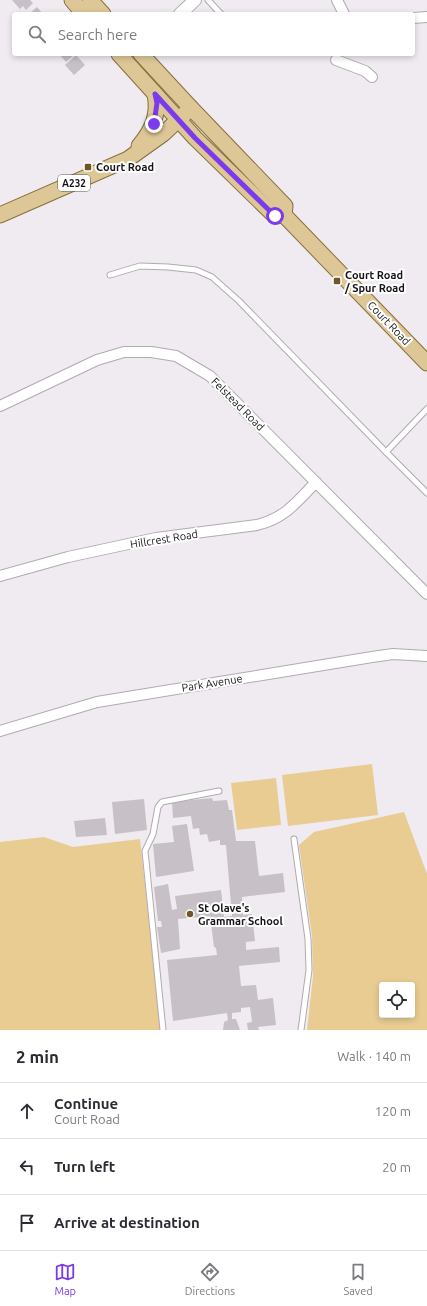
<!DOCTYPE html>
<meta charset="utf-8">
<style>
:root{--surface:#fff;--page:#f7f7f7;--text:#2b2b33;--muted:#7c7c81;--line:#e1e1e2;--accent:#7c3aed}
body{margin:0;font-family:Ubuntu,sans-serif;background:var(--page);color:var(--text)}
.controls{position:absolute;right:12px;bottom:12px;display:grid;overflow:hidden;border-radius:4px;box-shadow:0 2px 6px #0003}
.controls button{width:36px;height:36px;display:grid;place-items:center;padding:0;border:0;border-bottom:1px solid var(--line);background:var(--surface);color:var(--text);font:20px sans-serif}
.stop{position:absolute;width:12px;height:12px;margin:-9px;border:3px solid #7c3aed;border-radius:50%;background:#fff}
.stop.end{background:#7c3aed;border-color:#fff;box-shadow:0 1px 4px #0008}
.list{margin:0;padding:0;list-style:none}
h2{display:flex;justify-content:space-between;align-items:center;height:52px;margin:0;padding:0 16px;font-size:17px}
h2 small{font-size:13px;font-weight:400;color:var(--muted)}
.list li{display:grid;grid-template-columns:26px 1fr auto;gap:12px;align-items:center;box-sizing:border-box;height:56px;padding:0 16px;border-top:1px solid var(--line)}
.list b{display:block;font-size:15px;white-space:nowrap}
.list p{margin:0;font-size:13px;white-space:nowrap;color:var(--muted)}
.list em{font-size:13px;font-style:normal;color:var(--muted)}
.icon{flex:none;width:22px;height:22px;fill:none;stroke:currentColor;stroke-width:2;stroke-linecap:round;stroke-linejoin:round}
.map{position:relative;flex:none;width:427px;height:1030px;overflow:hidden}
.search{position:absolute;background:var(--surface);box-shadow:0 2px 6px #0003;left:12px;right:12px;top:12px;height:44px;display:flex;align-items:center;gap:10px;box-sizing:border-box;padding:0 14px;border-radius:4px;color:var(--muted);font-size:15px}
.sheet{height:220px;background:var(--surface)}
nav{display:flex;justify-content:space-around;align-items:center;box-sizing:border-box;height:56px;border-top:1px solid var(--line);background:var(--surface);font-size:11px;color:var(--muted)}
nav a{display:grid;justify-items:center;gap:2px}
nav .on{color:var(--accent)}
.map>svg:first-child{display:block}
.green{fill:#e8cc92;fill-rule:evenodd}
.building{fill:#c7c0c7}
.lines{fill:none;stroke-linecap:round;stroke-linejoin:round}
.service-casing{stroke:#b0aab1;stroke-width:7}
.minor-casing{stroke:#b0aab1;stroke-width:12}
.tertiary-casing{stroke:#b0aab1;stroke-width:14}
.primary-casing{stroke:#886f3c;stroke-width:17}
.service{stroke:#fff;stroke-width:5}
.minor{stroke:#fff;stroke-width:10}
.tertiary{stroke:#fff;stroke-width:12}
.primary{stroke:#ddc797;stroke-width:15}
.route{stroke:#7c3aed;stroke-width:5}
.poi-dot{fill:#6e5827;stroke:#fff;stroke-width:1.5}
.labels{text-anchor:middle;stroke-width:4;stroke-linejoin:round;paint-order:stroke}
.shield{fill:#fff;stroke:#5b5a5c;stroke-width:1}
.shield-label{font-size:10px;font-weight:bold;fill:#151316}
.poi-label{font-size:11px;font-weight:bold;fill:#151316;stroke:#fff;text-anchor:start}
.street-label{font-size:11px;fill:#151316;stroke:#fff}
</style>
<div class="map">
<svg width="427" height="1030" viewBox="0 0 427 1030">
<rect width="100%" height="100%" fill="#f0eaf1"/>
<g class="green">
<path d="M372 764 378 815 288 826 282 775Z"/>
<path d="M276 778 281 825 237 830 231 783Z"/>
<path d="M404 812 427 874V1030H307L313 976 312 936 299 845 314 832ZM382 985H412V1015H382Z"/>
<path d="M44 837 73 847 140 839 161 1030H0V842Z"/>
</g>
<g class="building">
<path d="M12 0H30L33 3 26 10 23 6 20 9Z"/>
<path d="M37 7 43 14H29Z"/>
<path d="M59 54H75L66 62Z"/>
<path d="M76 55 85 65 74 75 65 65Z"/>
<path d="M212 798 213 801 227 800 229 810H232L236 841H255L259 876 283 873 285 892 242 897 243 915 252 914 255 941 246 942V950L279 947 280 962 239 966 241 986 256 985 258 1000 273 998 276 1025 258 1027 259 1030H248L247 1023 252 1022 250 1007 241 1008V1012L232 1013V1019H236L240 1030H223L224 1022 228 1020 227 1013 173 1021 167 960 217 955 216 948 214 947 210 916 178 919 180 949 161 953 157 927H162L161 921H158L154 887 168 884 172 910 177 909 175 896 221 890 224 917 232 916 226 845H220V840L209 842 207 834 200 835 199 828 193 829 191 816 173 818 172 802Z"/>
<path d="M144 799 147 830 115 834 112 802Z"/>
<path d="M105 818 107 835 76 837 74 821Z"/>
<path d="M187 824 194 871 156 877 153 844 174 842 172 826Z"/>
</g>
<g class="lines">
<g class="service-casing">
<g id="service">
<path d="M208 0 221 14"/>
<path d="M110 275 140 266 168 267 196 270 212 277 239 301 386 452 427 409"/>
<path d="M386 452 427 493"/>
<path d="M294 839 308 939 309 970 301 1030"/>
<path d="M163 1030 145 851 153 834 158 807 162 802 219 791"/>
</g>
</g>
<g class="minor-casing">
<g id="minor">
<path d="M337 0 344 14"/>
<path d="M413 18 427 17"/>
<path d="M336 60 365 71 372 77"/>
<path d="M0 406 97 360 124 352H151L176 356 210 376 427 594"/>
<path d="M0 576 68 557 156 538 257 525C285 518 297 502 316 482"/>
<path d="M0 731 97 702 372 657 393 654 427 656"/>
</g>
</g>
<g class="tertiary-casing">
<path id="tertiary" d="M180 14 195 0"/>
</g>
<g class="primary-casing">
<g id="primary">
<path d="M72 0 84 14"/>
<path d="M90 0 103 14"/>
<path d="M119 54 195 138 275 216 284 215"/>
<path d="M141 54 191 108 285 206 284 215"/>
<path d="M139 146C153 129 159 115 155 94"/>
<path d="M0 215 128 159 163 134 191 108"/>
<path d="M284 215 427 363"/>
</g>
</g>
<use href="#service" class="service"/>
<use href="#minor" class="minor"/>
<use href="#tertiary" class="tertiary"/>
<use href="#primary" class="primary"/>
</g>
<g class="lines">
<path class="route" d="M154 124 157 103 155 94 195 138 275 216"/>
</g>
<g class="poi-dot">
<rect x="84" y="163" width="8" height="8" rx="2"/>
<rect x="333" y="277" width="8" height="8" rx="2"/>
<circle cx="190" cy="914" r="4"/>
</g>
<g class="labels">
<rect class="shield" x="58" y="175" width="32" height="16" rx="3"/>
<g class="shield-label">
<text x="74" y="187">A232</text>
</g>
<g class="poi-label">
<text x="96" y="171">Court Road</text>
<text x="345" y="279">Court Road<tspan x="345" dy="13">/ Spur Road</tspan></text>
<text x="198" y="912">St Olave's<tspan x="198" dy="13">Grammar School</tspan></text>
</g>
<g class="street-label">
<text transform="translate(389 323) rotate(46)" y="4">Court Road</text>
<text transform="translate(238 404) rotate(45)" y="4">Felstead Road</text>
<text transform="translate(164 539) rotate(-9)" y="4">Hillcrest Road</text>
<text transform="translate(212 683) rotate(-9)" y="4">Park Avenue</text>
</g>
</g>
</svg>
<div class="controls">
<button><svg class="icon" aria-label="locate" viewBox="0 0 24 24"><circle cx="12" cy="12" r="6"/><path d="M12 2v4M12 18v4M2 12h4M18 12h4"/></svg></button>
</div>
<div class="stop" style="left:275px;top:216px"></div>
<div class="stop end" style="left:154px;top:124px"></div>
<div class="search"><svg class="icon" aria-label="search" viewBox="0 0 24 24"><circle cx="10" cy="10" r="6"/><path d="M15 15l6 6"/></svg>Search here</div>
</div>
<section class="sheet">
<h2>2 min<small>Walk · 140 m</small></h2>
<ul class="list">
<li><svg class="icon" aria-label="ahead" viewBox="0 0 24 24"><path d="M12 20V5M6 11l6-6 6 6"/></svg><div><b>Continue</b><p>Court Road</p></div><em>120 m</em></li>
<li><svg class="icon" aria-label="left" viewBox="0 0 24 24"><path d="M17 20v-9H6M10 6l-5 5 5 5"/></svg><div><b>Turn left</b></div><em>20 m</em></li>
<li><svg class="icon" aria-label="arrive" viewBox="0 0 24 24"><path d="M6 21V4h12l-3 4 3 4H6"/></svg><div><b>Arrive at destination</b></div></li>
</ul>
</section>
<nav>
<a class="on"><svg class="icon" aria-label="map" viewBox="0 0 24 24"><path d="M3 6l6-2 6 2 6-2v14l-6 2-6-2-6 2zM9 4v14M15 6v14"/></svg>Map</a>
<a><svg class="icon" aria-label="directions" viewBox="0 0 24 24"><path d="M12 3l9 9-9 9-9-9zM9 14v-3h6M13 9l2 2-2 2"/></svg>Directions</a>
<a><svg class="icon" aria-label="saved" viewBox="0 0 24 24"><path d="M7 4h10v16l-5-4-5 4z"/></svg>Saved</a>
</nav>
